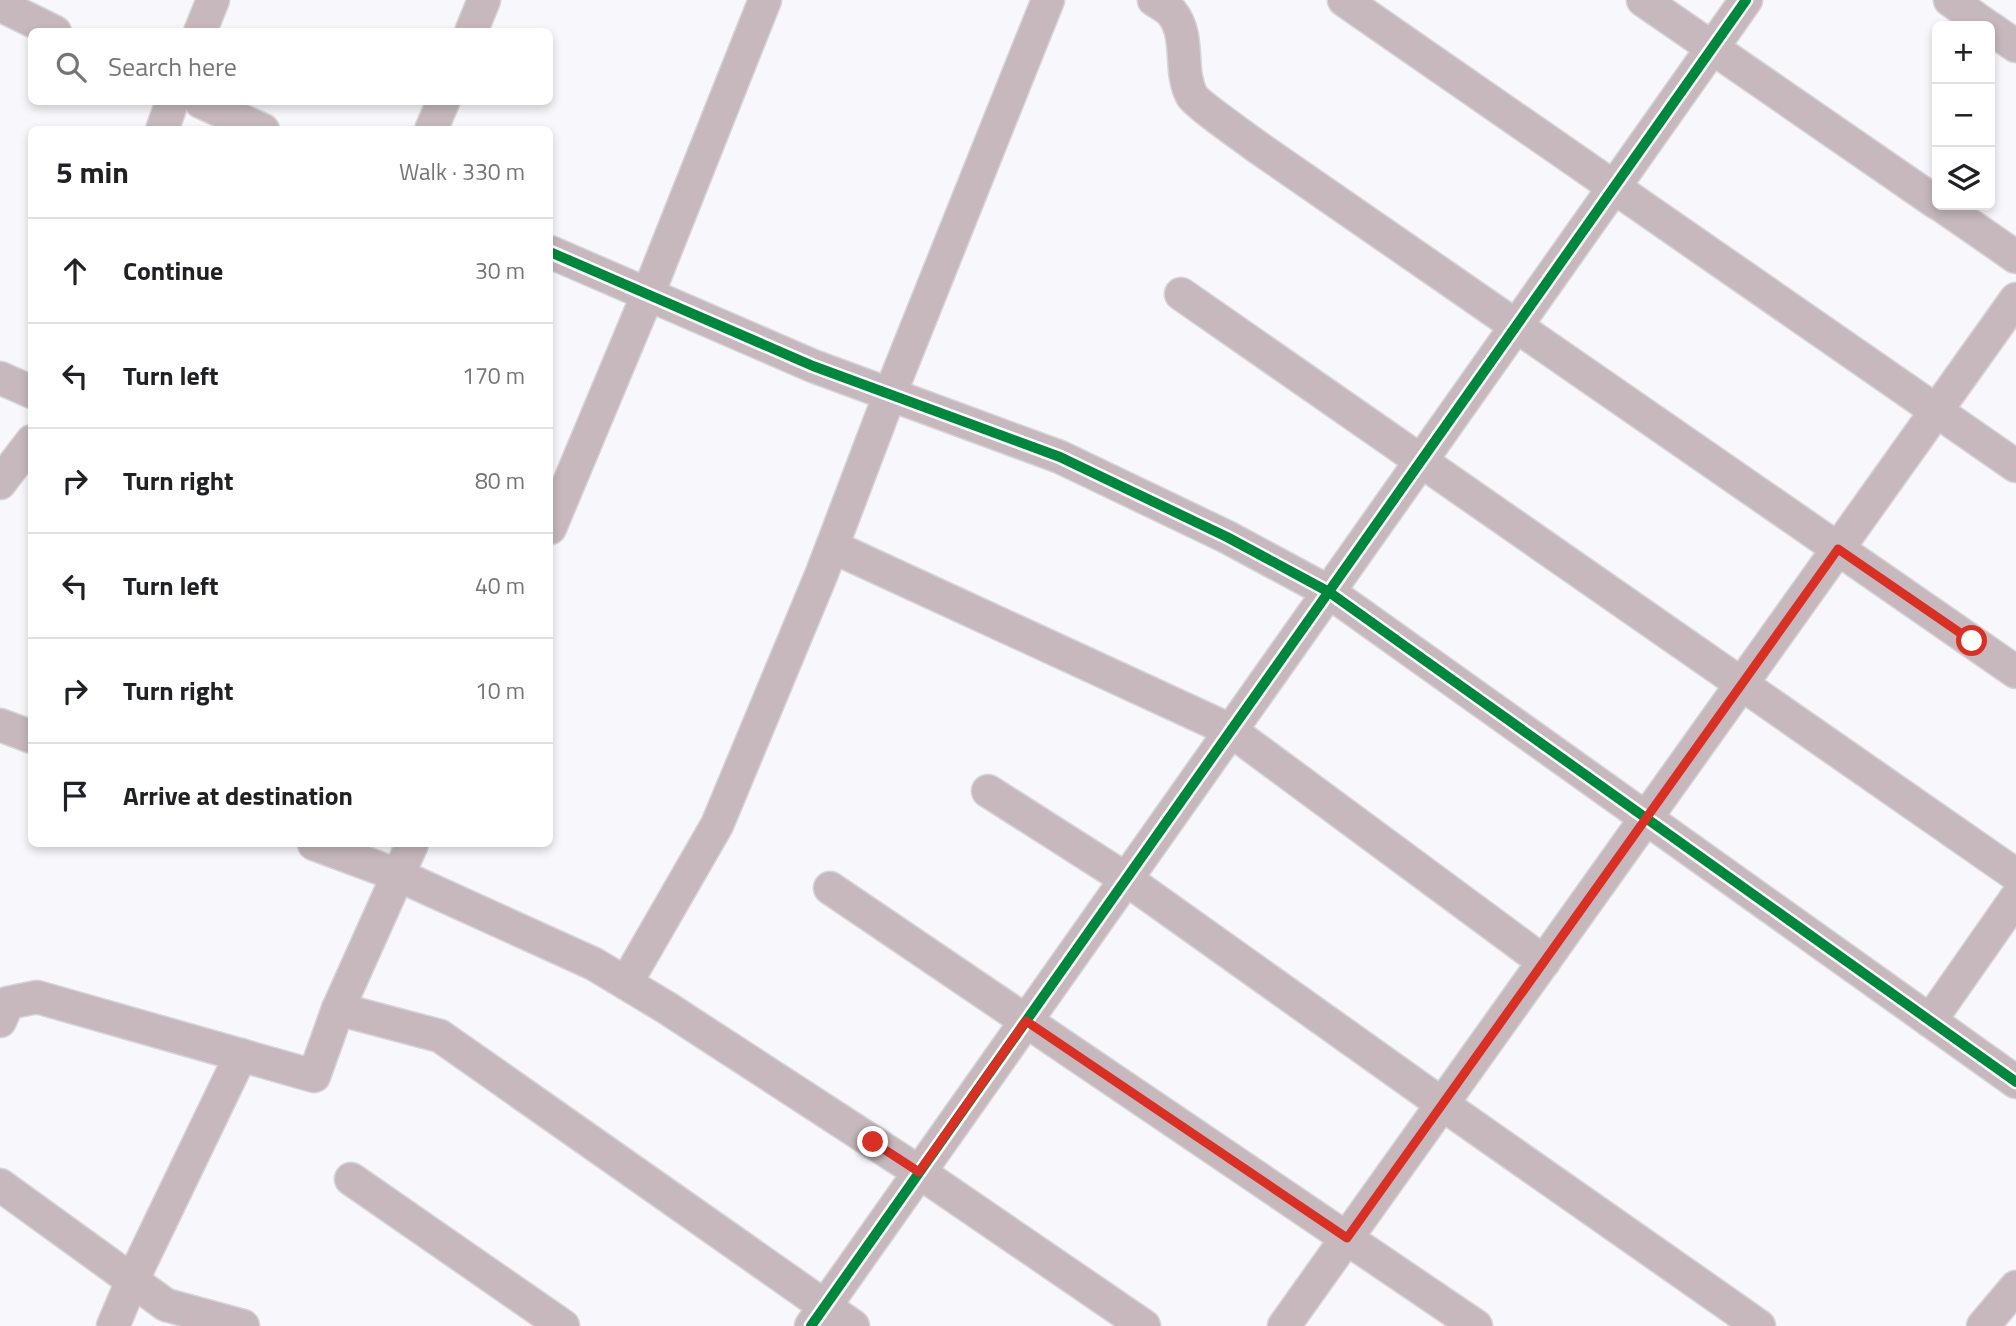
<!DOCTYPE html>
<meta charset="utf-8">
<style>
:root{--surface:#fff;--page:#f2f2f2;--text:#202124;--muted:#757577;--line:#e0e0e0}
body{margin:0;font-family:"Titillium Web",sans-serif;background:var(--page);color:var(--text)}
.controls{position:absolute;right:21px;top:21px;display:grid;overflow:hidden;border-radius:10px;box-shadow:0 4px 10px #0003}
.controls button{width:63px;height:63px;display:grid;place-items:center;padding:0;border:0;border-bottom:2px solid var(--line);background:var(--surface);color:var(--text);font:35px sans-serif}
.stop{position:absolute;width:21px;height:21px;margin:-16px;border:5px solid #d93025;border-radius:50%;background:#fff}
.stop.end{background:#d93025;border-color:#fff;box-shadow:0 2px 7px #0008}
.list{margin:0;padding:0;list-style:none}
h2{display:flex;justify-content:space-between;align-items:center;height:91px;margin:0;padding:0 28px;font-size:30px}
h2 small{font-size:23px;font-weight:400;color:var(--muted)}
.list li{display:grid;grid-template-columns:46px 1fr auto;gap:21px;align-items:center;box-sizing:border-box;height:105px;padding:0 28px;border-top:2px solid var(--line)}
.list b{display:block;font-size:26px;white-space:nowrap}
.list em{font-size:23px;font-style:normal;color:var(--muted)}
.icon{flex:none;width:38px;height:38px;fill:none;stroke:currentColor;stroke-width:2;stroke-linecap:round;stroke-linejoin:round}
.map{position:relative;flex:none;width:2016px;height:1326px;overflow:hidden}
.search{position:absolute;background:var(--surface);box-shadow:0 4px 10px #0003;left:28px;top:28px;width:525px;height:77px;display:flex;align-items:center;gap:18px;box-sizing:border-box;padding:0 24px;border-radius:10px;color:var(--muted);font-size:26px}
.panel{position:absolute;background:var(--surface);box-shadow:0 4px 10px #0003;left:28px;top:126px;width:525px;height:721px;border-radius:10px}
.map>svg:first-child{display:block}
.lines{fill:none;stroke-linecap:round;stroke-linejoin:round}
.street-casing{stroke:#d5d5d7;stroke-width:35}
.street{stroke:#c6b8bc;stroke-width:32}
.cycleway-casing{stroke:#fff;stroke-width:15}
.cycleway{stroke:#00873e;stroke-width:10}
.route{stroke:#d93025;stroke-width:9}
</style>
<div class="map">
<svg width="2016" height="1326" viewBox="0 0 2016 1326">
<rect width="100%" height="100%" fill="#f8f8fc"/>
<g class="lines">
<g class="street-casing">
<g id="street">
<path d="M1154 0C1160 4 1168 8 1172 13 1191 37 1178 70 1192 96 1197 104 1244 137 1256 146L2016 672"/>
<path d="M1344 0 2016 466"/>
<path d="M1643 0 1937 203"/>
<path d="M1950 0 1987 26"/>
<path d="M0 5 55 32"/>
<path d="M1990 28 2016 46"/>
<path d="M200 32 213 0"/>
<path d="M471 32 484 0"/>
<path d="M201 102 263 130"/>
<path d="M162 130 172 102"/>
<path d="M431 130 443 102"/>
<path d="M1941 205 2016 257"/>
<path d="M550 252 813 366 1060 457 1227 537 1329 592 2016 1082"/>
<path d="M1181 294 2016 875"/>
<path d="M0 378 32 392"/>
<path d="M0 483 32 441"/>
<path d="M550 528 648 294 765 0"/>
<path d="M833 547 1230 730 1544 962"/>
<path d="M0 725 32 737"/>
<path d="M988 791 1126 879 1442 1104 1759 1326"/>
<path d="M314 844 398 875 594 964 667 1008 919 1172 1144 1326"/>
<path d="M830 888 1476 1326"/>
<path d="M626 983 717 825 822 573 890 394 1048 0"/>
<path d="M338 1009 440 1036 853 1326"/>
<path d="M0 1021 8 1003 37 997 314 1076 338 1009 412 844"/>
<path d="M1930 1021 2016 898"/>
<path d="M351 1179 563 1326"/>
<path d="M0 1185 166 1305 243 1326"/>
<path d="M113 1326 132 1281 241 1055"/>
<path d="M811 1326 1746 0"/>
<path d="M1284 1326 2016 299"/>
<path d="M1983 1326 2016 1287"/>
</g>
</g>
<use href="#street" class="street"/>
<g class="cycleway-casing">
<g id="cycleway">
<path d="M550 252 813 366 1060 457 1227 537 1329 592 2016 1082"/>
<path d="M811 1326 1746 0"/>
</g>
</g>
<use href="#cycleway" class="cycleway"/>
</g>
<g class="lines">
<path class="route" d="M873 1142 919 1172 1026 1021 1347 1238 1838 549 1972 641"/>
</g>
</svg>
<div class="controls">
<button>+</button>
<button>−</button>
<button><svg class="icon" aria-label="layers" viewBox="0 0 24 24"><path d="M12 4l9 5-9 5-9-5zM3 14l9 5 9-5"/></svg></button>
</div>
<div class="stop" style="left:1972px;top:641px"></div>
<div class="stop end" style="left:873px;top:1142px"></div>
<div class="search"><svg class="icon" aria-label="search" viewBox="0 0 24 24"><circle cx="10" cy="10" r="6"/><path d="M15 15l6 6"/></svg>Search here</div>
<section class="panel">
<h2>5 min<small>Walk · 330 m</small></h2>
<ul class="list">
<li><svg class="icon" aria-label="ahead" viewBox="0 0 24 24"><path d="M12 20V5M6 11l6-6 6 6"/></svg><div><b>Continue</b></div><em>30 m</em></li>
<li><svg class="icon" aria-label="left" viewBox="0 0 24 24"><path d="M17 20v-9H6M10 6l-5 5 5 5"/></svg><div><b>Turn left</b></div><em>170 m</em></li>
<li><svg class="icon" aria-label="right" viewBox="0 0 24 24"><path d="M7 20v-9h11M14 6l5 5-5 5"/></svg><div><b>Turn right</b></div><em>80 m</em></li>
<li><svg class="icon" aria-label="left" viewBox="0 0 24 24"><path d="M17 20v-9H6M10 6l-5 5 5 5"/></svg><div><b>Turn left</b></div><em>40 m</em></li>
<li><svg class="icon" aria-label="right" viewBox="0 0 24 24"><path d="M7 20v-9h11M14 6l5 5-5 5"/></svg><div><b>Turn right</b></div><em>10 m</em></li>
<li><svg class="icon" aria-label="arrive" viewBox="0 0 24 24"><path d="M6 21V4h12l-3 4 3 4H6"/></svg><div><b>Arrive at destination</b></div></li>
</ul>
</section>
</div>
